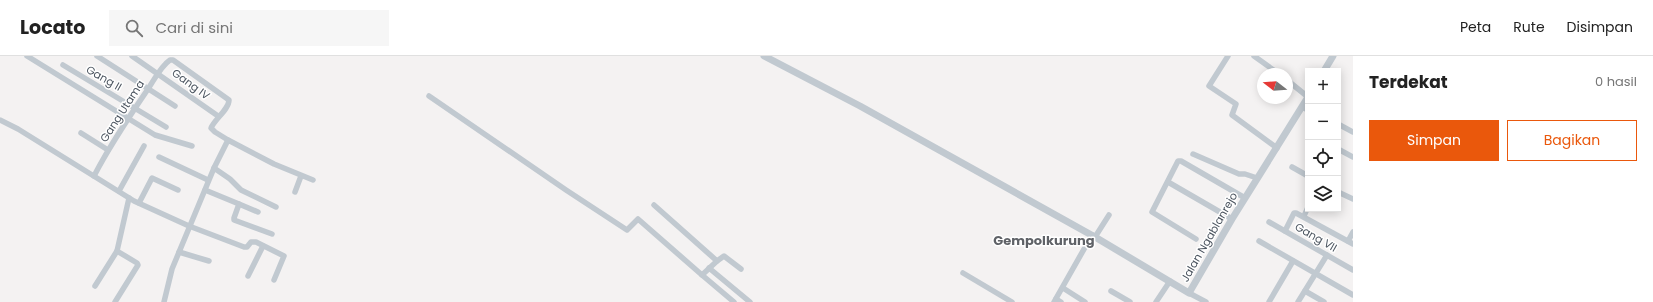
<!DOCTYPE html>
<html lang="id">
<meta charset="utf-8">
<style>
:root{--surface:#fff;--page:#f6f6f6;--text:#222;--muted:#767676;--line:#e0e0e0;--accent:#ea580c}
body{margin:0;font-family:Poppins,sans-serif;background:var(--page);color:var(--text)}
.controls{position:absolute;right:12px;top:12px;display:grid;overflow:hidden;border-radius:0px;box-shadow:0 2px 10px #0003}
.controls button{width:36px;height:36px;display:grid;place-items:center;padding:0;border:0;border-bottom:1px solid var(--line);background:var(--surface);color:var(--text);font:20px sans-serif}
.compass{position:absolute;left:1257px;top:12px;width:36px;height:36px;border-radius:50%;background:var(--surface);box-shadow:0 2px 10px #0003;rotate:287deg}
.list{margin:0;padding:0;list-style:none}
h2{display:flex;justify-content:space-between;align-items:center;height:52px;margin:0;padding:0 16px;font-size:17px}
h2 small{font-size:13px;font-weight:400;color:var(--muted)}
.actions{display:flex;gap:8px;padding:12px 16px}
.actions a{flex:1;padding:9px 0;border:1px solid var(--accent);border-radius:0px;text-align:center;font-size:14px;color:var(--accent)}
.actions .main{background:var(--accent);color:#fff}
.icon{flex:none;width:22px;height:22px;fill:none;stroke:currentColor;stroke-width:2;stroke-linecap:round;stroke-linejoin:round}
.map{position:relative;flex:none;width:1353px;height:246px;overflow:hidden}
header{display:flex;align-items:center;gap:24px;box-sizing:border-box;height:56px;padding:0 20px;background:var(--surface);border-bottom:1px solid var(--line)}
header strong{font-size:19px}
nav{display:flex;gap:22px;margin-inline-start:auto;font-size:14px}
.search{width:280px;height:36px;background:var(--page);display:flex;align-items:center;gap:10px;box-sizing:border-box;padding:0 14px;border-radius:0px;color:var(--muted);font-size:15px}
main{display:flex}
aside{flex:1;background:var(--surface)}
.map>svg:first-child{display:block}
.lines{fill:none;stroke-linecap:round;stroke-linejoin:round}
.minor{stroke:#c1c9d0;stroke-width:5.5}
.tertiary{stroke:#c1c9d0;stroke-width:7}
.labels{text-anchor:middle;stroke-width:3;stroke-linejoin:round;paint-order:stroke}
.street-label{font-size:11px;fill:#4b545f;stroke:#fff}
.quarter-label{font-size:13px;font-weight:bold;fill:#5f6267;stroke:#fff}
</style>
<header>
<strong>Locato</strong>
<div class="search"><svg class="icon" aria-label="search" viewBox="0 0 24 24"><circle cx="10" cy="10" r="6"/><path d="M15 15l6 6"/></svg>Cari di sini</div>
<nav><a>Peta</a><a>Rute</a><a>Disimpan</a></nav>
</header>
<main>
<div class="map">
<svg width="1353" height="246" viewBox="0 0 1353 246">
<rect width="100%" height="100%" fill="#f4f2f2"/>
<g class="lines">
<g class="minor">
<path d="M27 0 155 79 192 90"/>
<path d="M97 0 175 50"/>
<path d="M132 0 218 60"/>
<path d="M1228 0 1209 30 1236 48 1232 59 1277 92"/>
<path d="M1254 0 1279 18"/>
<path d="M63 9 166 71"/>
<path d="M1287 24 1308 41"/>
<path d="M429 40 566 134 627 174 638 163 702 219"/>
<path d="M1302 51 1308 54"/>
<path d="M0 64 18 73 134 145 189 170 244 191H247L251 186H256L284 200 274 224"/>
<path d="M1338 68 1353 76"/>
<path d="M81 77 108 94"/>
<path d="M1338 93 1353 101"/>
<path d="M1193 98 1239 118H1245L1257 122"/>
<path d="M159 101 208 124"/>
<path d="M1292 111 1308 120"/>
<path d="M214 112 230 123 241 134 276 151"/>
<path d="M94 120C110 89 129 61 148 33 154 24 161 10 170 4H173L229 44C229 53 215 63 211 72L215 76 228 84"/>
<path d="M1168 126 1232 163"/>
<path d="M205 134 239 148 234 162V164L272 178"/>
<path d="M119 135 144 90"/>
<path d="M295 136 301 120"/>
<path d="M1338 136 1353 143"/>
<path d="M139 147 152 122 178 134"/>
<path d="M239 148 258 156"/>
<path d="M654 149 717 205 702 219 734 246"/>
<path d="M1304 160 1308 151"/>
<path d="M1269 166 1353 214"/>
<path d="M1285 175 1294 157H1296L1353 188"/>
<path d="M1095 181 1109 159"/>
<path d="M1196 183 1152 156 1178 105H1181L1245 142"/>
<path d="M1259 185 1353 239"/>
<path d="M1348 185 1353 176"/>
<path d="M179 196 209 205"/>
<path d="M717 205 724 200 741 213"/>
<path d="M709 212 750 246"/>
<path d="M963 217 1012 246"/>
<path d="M248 220 263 190"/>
<path d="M95 230 117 195 129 142"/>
<path d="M1063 232 1085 246"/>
<path d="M1111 235 1130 246"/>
<path d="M1305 235 1324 246"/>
<path d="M1189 237 1206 246"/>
<path d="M1056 243 1061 246"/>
<path d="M115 246 138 209 137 207 117 195"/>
<path d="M164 246 172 213 214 112 228 84 274 108 313 124"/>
<path d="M1054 246 1092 179"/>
<path d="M1156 246 1170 225"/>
<path d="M1269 246 1293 205"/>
<path d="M1298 246 1327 199"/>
</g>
<g class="tertiary">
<path d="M764 0 860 50 1095 181 1189 237 1232 163 1308 41"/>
<path d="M1324 15 1333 0"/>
</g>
</g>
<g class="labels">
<g class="street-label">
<text transform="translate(104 22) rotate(30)" y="4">Gang II</text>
<text transform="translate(191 28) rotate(36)" y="4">Gang IV</text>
<text transform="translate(122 55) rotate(-57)" y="4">Gang Utama</text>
<text transform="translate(1209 181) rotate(-60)" y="4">Jalan Ngablanrejo</text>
<text transform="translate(1316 181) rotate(30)" y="4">Gang VII</text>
</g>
<g class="quarter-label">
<text x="1044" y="189">Gempolkurung</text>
</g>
</g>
</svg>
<div class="controls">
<button>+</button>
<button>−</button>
<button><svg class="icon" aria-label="locate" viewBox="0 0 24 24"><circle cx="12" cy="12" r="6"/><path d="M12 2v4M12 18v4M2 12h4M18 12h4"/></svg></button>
<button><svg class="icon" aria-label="layers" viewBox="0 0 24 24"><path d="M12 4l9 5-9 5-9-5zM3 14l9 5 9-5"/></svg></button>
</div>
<svg class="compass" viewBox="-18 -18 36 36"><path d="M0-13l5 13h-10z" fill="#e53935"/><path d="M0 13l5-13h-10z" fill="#767676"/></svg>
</div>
<aside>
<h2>Terdekat<small>0 hasil</small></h2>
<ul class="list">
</ul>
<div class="actions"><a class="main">Simpan</a><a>Bagikan</a></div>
</aside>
</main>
